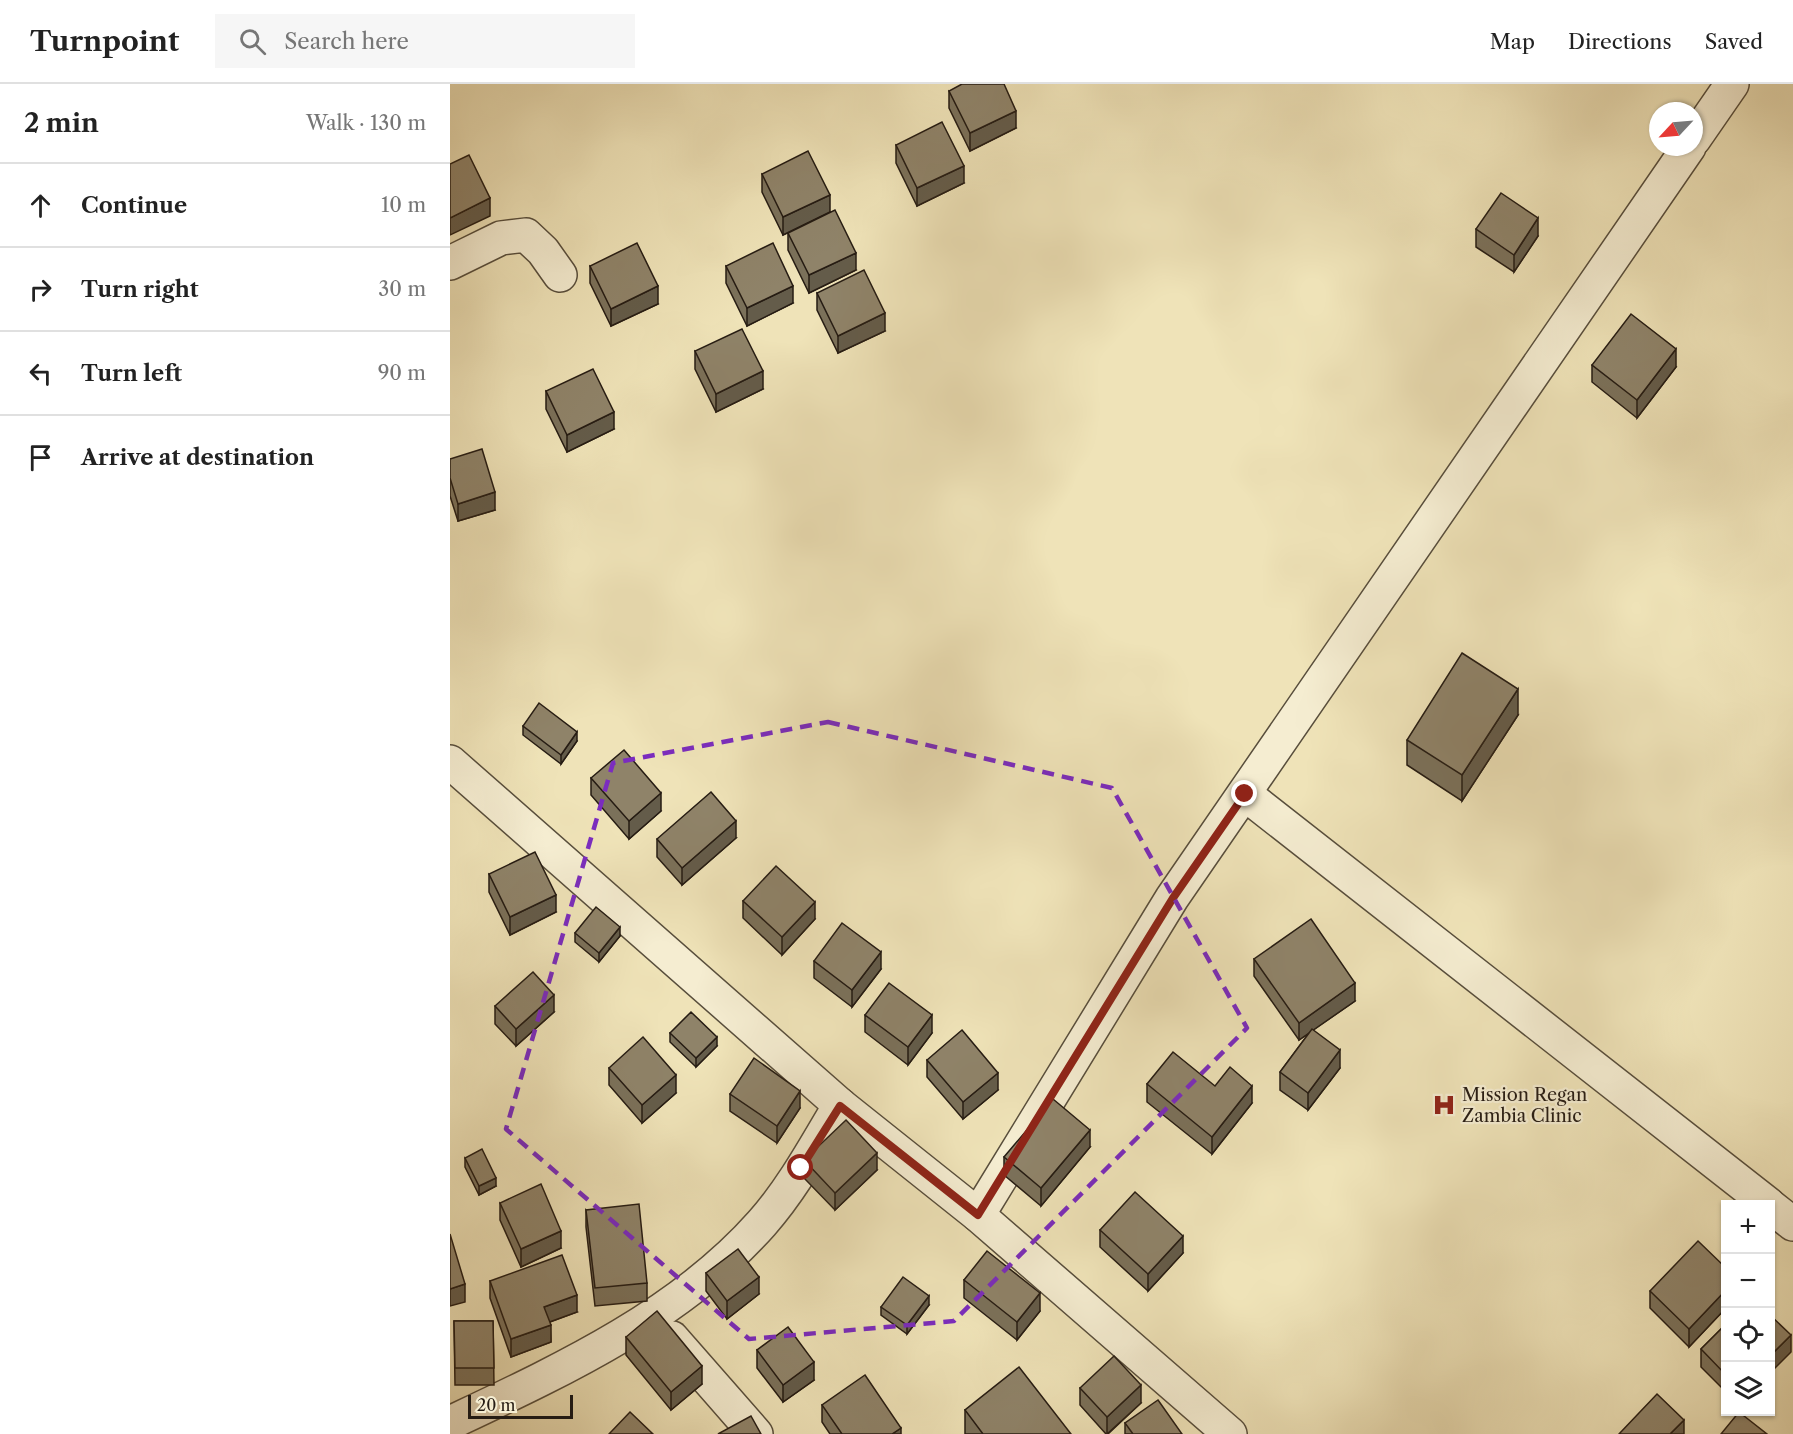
<!DOCTYPE html>
<meta charset="utf-8">
<style>
:root{--surface:#fff;--page:#f6f6f6;--text:#222;--muted:#767676;--line:#e0e0e0}
body{margin:0;font-family:"Libre Caslon Text",serif;background:var(--page);color:var(--text)}
.controls{position:absolute;right:18px;bottom:18px;display:grid;overflow:hidden;border-radius:0px;box-shadow:0 2px 4px #0004}
.controls button{width:54px;height:54px;display:grid;place-items:center;padding:0;border:0;border-bottom:2px solid var(--line);background:var(--surface);color:var(--text);font:30px sans-serif}
.compass{position:absolute;left:1199px;top:18px;width:54px;height:54px;border-radius:50%;background:var(--surface);box-shadow:0 2px 4px #0004;rotate:244deg}
.scale{position:absolute;left:18px;bottom:15px;width:105px;box-sizing:border-box;padding-left:6px;border:3px solid #261c13;border-top:0;font-size:16px;line-height:21px;white-space:nowrap;color:#261c13;-webkit-text-stroke:4px #f5edd1;paint-order:stroke}
.stop{position:absolute;width:18px;height:18px;margin:-14px;border:4px solid #8f2418;border-radius:50%;background:#fff}
.stop.end{background:#8f2418;border-color:#fff;box-shadow:0 2px 6px #0008}
.list{margin:0;padding:0;list-style:none}
h2{display:flex;justify-content:space-between;align-items:center;height:78px;margin:0;padding:0 24px;font-size:26px}
h2 small{font-size:20px;font-weight:400;color:var(--muted)}
.list li{display:grid;grid-template-columns:39px 1fr auto;gap:18px;align-items:center;box-sizing:border-box;height:84px;padding:0 24px;border-top:2px solid var(--line)}
.list b{display:block;font-size:22px;white-space:nowrap}
.list em{font-size:20px;font-style:normal;color:var(--muted)}
.icon{flex:none;width:33px;height:33px;fill:none;stroke:currentColor;stroke-width:2;stroke-linecap:round;stroke-linejoin:round}
.map{position:relative;flex:none;width:1343px;height:1350px;overflow:hidden}
header{display:flex;align-items:center;gap:36px;box-sizing:border-box;height:84px;padding:0 30px;background:var(--surface);border-bottom:2px solid var(--line)}
header strong{font-size:28px}
nav{display:flex;gap:33px;margin-inline-start:auto;font-size:21px}
.search{width:420px;height:54px;background:var(--page);display:flex;align-items:center;gap:15px;box-sizing:border-box;padding:0 21px;border-radius:0px;color:var(--muted);font-size:22px}
main{display:flex}
aside{flex:1;background:var(--surface)}
.map>svg:first-child{display:block}
.lines{fill:none;stroke-linecap:round;stroke-linejoin:round}
.street-casing{stroke:#584e3c;stroke-width:36}
.street{stroke:#f5edd1;stroke-width:33}
.wall{fill:#7b715a;stroke:#261c13;stroke-width:1.5}
.shaded-wall{fill:#645c4a;stroke:#261c13;stroke-width:1.5}
.building{fill:#8f8369;stroke:#261c13;stroke-width:1.5}
.route{stroke:#8f2418;stroke-width:8}
.marked{fill:none;stroke:#7b2cbf;stroke-width:4.5;stroke-dasharray:12 8;stroke-linejoin:round}
.labels{text-anchor:middle;stroke-width:4.5;stroke-linejoin:round;paint-order:stroke}
.poi-label{font-size:18px;fill:#261c13;stroke:#f5edd1;text-anchor:start}
</style>
<header>
<strong>Turnpoint</strong>
<div class="search"><svg class="icon" aria-label="search" viewBox="0 0 24 24"><circle cx="10" cy="10" r="6"/><path d="M15 15l6 6"/></svg>Search here</div>
<nav><a>Map</a><a>Directions</a><a>Saved</a></nav>
</header>
<main>
<aside>
<h2>2 min<small>Walk · 130 m</small></h2>
<ul class="list">
<li><svg class="icon" aria-label="ahead" viewBox="0 0 24 24"><path d="M12 20V5M6 11l6-6 6 6"/></svg><div><b>Continue</b></div><em>10 m</em></li>
<li><svg class="icon" aria-label="right" viewBox="0 0 24 24"><path d="M7 20v-9h11M14 6l5 5-5 5"/></svg><div><b>Turn right</b></div><em>30 m</em></li>
<li><svg class="icon" aria-label="left" viewBox="0 0 24 24"><path d="M17 20v-9H6M10 6l-5 5 5 5"/></svg><div><b>Turn left</b></div><em>90 m</em></li>
<li><svg class="icon" aria-label="arrive" viewBox="0 0 24 24"><path d="M6 21V4h12l-3 4 3 4H6"/></svg><div><b>Arrive at destination</b></div></li>
</ul>
</aside>
<div class="map">
<svg width="1343" height="1350" viewBox="0 0 1343 1350">
<rect width="100%" height="100%" fill="#efe3b8"/>
<filter id="stains"><feTurbulence type="fractalNoise" baseFrequency=".00333" numOctaves="4"/><feColorMatrix values="0 0 0 0 .2 0 0 0 0 .09 0 0 0 0 .02 0 0 0 .5 -.17"/></filter>
<radialGradient id="worn" r=".72"><stop offset=".6" stop-color="#630" stop-opacity="0"/><stop offset="1" stop-color="#630" stop-opacity=".3"/></radialGradient>
<g class="lines">
<g class="street-casing">
<g id="street">
<path d="M1244 55 1282 0"/>
<path d="M0 179 51 154 76 151 93 167 110 191"/>
<path d="M0 678 390 1021 528 1131 780 1350"/>
<path d="M795 710 1318 1120"/>
<path d="M1320 1122 1343 1140"/>
<path d="M528 1131 722 814 1239 63"/>
<path d="M222 1254 306 1350"/>
<path d="M0 1339C110 1287 230 1232 312 1139 343 1104 366 1061 390 1021"/>
</g>
</g>
<use href="#street" class="street"/>
</g>
<g class="wall">
<path d="M499 7 566 44 520 67 499 24Z"/>
<path d="M446 61 514 99 467 122 446 79Z"/>
<path d="M312 90 380 128 333 151 312 108Z"/>
<path d="M1026 145 1088 152 1064 188 1026 163Z"/>
<path d="M338 149 406 186 359 209 338 166Z"/>
<path d="M140 182 208 220 161 242 140 199Z"/>
<path d="M276 182 343 219 297 242 276 199Z"/>
<path d="M367 209 435 247 388 269 367 226Z"/>
<path d="M245 267 313 305 266 328 245 285Z"/>
<path d="M1142 281 1226 283 1187 334 1142 298Z"/>
<path d="M96 307 164 345 117 368 96 325Z"/>
<path d="M0 375 45 426 8 437 0 412Z"/>
<path d="M1068 631 1012 717 957 681V656Z"/>
<path d="M73 642 127 657 111 680 73 651Z"/>
<path d="M141 694 211 727 179 755 141 711Z"/>
<path d="M286 754 232 801 207 773V755Z"/>
<path d="M39 790 106 828 60 851 39 808Z"/>
<path d="M293 817 365 835 332 871 293 834Z"/>
<path d="M125 849 170 852 149 878 125 858Z"/>
<path d="M804 875 905 917 863 946 890 984 858 1026 830 1006V988L859 949 849 956 804 892Z"/>
<path d="M364 877 431 885 402 923 364 894Z"/>
<path d="M45 922 104 928 66 962 45 940Z"/>
<path d="M415 931 482 949 458 981 415 948Z"/>
<path d="M220 949 267 962 246 983 220 958Z"/>
<path d="M477 976 548 1006 513 1035 477 993Z"/>
<path d="M159 984 226 1009 192 1039 159 1001Z"/>
<path d="M697 1000 802 1019 762 1070 697 1018Z"/>
<path d="M280 1010 350 1024 327 1059 280 1027Z"/>
<path d="M640 1063 591 1122 554 1091V1073Z"/>
<path d="M15 1074 46 1102 29 1111 15 1083Z"/>
<path d="M354 1076 427 1086 385 1126 354 1094Z"/>
<path d="M50 1119 111 1164 71 1183 50 1136Z"/>
<path d="M136 1126 197 1199V1217L145 1222 136 1143Z"/>
<path d="M650 1146 733 1169 698 1207 650 1163Z"/>
<path d="M1275 1183V1225L1239 1263 1200 1224V1207Z"/>
<path d="M256 1189 309 1210 277 1235 256 1207Z"/>
<path d="M514 1196 590 1227 567 1256 514 1214Z"/>
<path d="M40 1197 127 1228 100 1238 101 1258 61 1273 40 1214Z"/>
<path d="M479 1221 457 1250 431 1231V1223Z"/>
<path d="M4 1237H43L44 1301H5Z"/>
<path d="M1275 1241V1307L1251 1283V1265Z"/>
<path d="M176 1253 252 1300 221 1326 176 1271Z"/>
<path d="M307 1266 364 1296 333 1318 307 1284Z"/>
<path d="M630 1304 691 1319 658 1350H656L630 1321Z"/>
<path d="M372 1321 451 1350H380L372 1338Z"/>
<path d="M515 1326 621 1350H515Z"/>
<path d="M675 1339 732 1350H675Z"/>
</g>
<g class="shaded-wall">
<path d="M566 27V44L520 67V49Z"/>
<path d="M514 82V99L467 122V104Z"/>
<path d="M380 111V128L333 151V133Z"/>
<path d="M40 114V132L0 151V134Z"/>
<path d="M1088 134V152L1064 188V171Z"/>
<path d="M406 169V186L359 209V191Z"/>
<path d="M208 202V220L161 242V225Z"/>
<path d="M343 202V219L297 242V224Z"/>
<path d="M435 229V247L388 269V252Z"/>
<path d="M1226 265V283L1187 334V316Z"/>
<path d="M313 287V305L266 328V310Z"/>
<path d="M164 328V345L117 368V351Z"/>
<path d="M45 408V426L8 437V420Z"/>
<path d="M1068 605V631L1012 717V691Z"/>
<path d="M127 648V657L111 680V671Z"/>
<path d="M211 709V727L179 755V737Z"/>
<path d="M286 737V754L232 801V784Z"/>
<path d="M106 811V828L60 851V833Z"/>
<path d="M365 818V835L332 871V853Z"/>
<path d="M170 843V852L149 878V869Z"/>
<path d="M431 868V885L402 923V906Z"/>
<path d="M905 899V917L849 956V939Z"/>
<path d="M104 911V928L66 962V945Z"/>
<path d="M482 931V949L458 981V963Z"/>
<path d="M267 953V962L246 983V974Z"/>
<path d="M890 966V984L858 1026V1009Z"/>
<path d="M548 989V1006L513 1035V1018Z"/>
<path d="M226 991V1009L192 1039V1021Z"/>
<path d="M802 1002V1019L762 1070V1053Z"/>
<path d="M350 1007V1024L327 1059V1042Z"/>
<path d="M640 1046V1063L591 1122V1104Z"/>
<path d="M427 1069V1086L385 1126V1109Z"/>
<path d="M46 1094V1102L29 1111V1102Z"/>
<path d="M111 1147V1164L71 1183V1165Z"/>
<path d="M733 1152V1169L698 1207V1190Z"/>
<path d="M309 1193V1210L277 1235V1217Z"/>
<path d="M15 1200V1218L0 1222V1205Z"/>
<path d="M1275 1207V1225L1239 1263V1245Z"/>
<path d="M590 1209V1227L567 1256V1238Z"/>
<path d="M127 1211V1228L94 1240V1223Z"/>
<path d="M479 1212V1221L457 1250V1241Z"/>
<path d="M101 1241V1258L61 1273V1255Z"/>
<path d="M1341 1251V1268L1320 1289V1272Z"/>
<path d="M364 1278V1296L333 1318V1301Z"/>
<path d="M252 1282V1300L221 1326V1308Z"/>
<path d="M691 1301V1319L657 1350V1333Z"/>
<path d="M1234 1336V1350H1220Z"/>
<path d="M451 1344V1350H442Z"/>
</g>
<g class="building">
<path d="M512 0H554L566 27 520 49 499 7Z"/>
<path d="M492 38 514 82 467 104 446 61Z"/>
<path d="M358 67 380 111 333 133 312 90Z"/>
<path d="M19 71 40 114 0 134V80Z"/>
<path d="M1051 109 1088 134 1064 171 1026 145Z"/>
<path d="M385 126 406 169 359 191 338 149Z"/>
<path d="M187 159 208 202 161 225 140 182Z"/>
<path d="M323 159 343 202 297 224 276 182Z"/>
<path d="M414 186 435 229 388 252 367 209Z"/>
<path d="M1181 230 1226 265 1187 316 1142 281Z"/>
<path d="M292 245 313 287 266 310 245 267Z"/>
<path d="M143 285 164 328 117 351 96 307Z"/>
<path d="M32 365 45 408 8 420 0 394V375Z"/>
<path d="M1012 569 1068 605 1012 691 957 656Z"/>
<path d="M89 619 127 648 111 671 73 642Z"/>
<path d="M174 666 211 709 179 737 141 694Z"/>
<path d="M261 708 286 737 232 784 207 755Z"/>
<path d="M85 768 106 811 60 833 39 790Z"/>
<path d="M326 782 365 818 332 853 293 817Z"/>
<path d="M146 823 170 843 149 869 125 849Z"/>
<path d="M861 835 905 899 849 939 804 875Z"/>
<path d="M392 839 431 868 402 906 364 877Z"/>
<path d="M83 888 104 911 66 945 45 922Z"/>
<path d="M439 899 482 931 458 963 415 931Z"/>
<path d="M241 928 267 953 246 974 220 949Z"/>
<path d="M862 945 890 966 858 1009 830 988Z"/>
<path d="M512 946 548 989 513 1018 477 976Z"/>
<path d="M193 953 226 991 192 1021 159 984Z"/>
<path d="M723 968 765 1002 780 983 802 1002 762 1053 697 1000Z"/>
<path d="M304 974 350 1007 327 1042 280 1010Z"/>
<path d="M603 1015 640 1046 591 1104 554 1073Z"/>
<path d="M396 1036 427 1069 385 1109 354 1076Z"/>
<path d="M32 1065 46 1094 29 1102 15 1074Z"/>
<path d="M91 1100 111 1147 71 1165 50 1119Z"/>
<path d="M685 1108 733 1152 698 1190 650 1146Z"/>
<path d="M189 1120 197 1199 145 1204 136 1126Z"/>
<path d="M0 1150 15 1200 0 1205Z"/>
<path d="M1248 1157 1275 1183V1207L1239 1245 1200 1207Z"/>
<path d="M288 1165 309 1193 277 1217 256 1189Z"/>
<path d="M537 1167 590 1209 567 1238 514 1196Z"/>
<path d="M112 1171 127 1211 94 1223 101 1241 61 1255 40 1197Z"/>
<path d="M453 1193 479 1212 457 1241 431 1223Z"/>
<path d="M207 1227 252 1282 221 1308 176 1253Z"/>
<path d="M1320 1231 1341 1251 1320 1272Z"/>
<path d="M4 1237H43L44 1284H5Z"/>
<path d="M1275 1241V1290L1251 1265Z"/>
<path d="M338 1243 364 1278 333 1301 307 1266Z"/>
<path d="M664 1272 691 1301 657 1333 630 1304Z"/>
<path d="M569 1283 621 1350H533L515 1326Z"/>
<path d="M415 1291 451 1344 442 1350H392L372 1321Z"/>
<path d="M1207 1310 1234 1336 1220 1350H1169Z"/>
<path d="M708 1316 732 1350H683L675 1339Z"/>
<path d="M180 1328 203 1350H159Z"/>
<path d="M1289 1328 1317 1350H1271Z"/>
<path d="M301 1332 311 1350H268Z"/>
</g>
<g class="lines">
<path class="route" d="M351 1084 390 1022 528 1131 723 814 795 710"/>
</g>
<path class="marked" d="M378 638 662 704 797 944 504 1237 299 1255 56 1045 163 679Z"/>
<defs>
<g id="hospital-bare" transform="scale(1.8)"><path d="M-5-5h3v3.5h4V-5h3V5h-3V1.5h-4V5h-3Z" fill="#8f2418" stroke="#f5edd1" stroke-width="2.5" paint-order="stroke"/></g>
</defs>
<g fill-rule="evenodd">
<use href="#hospital-bare" x="994" y="1021"/>
</g>
<g class="labels">
<g class="poi-label">
<text x="1012" y="1017">Mission Regan<tspan x="1012" dy="21">Zambia Clinic</tspan></text>
</g>
</g>
<rect width="100%" height="100%" filter="url(#stains)"/>
<rect width="100%" height="100%" fill="url(#worn)"/>
</svg>
<div class="controls">
<button>+</button>
<button>−</button>
<button><svg class="icon" aria-label="locate" viewBox="0 0 24 24"><circle cx="12" cy="12" r="6"/><path d="M12 2v4M12 18v4M2 12h4M18 12h4"/></svg></button>
<button><svg class="icon" aria-label="layers" viewBox="0 0 24 24"><path d="M12 4l9 5-9 5-9-5zM3 14l9 5 9-5"/></svg></button>
</div>
<svg class="compass" viewBox="-18 -18 36 36"><path d="M0-13l5 13h-10z" fill="#e53935"/><path d="M0 13l5-13h-10z" fill="#767676"/></svg>
<div class="scale">20 m</div>
<div class="stop" style="left:351px;top:1084px"></div>
<div class="stop end" style="left:795px;top:710px"></div>
</div>
</main>
